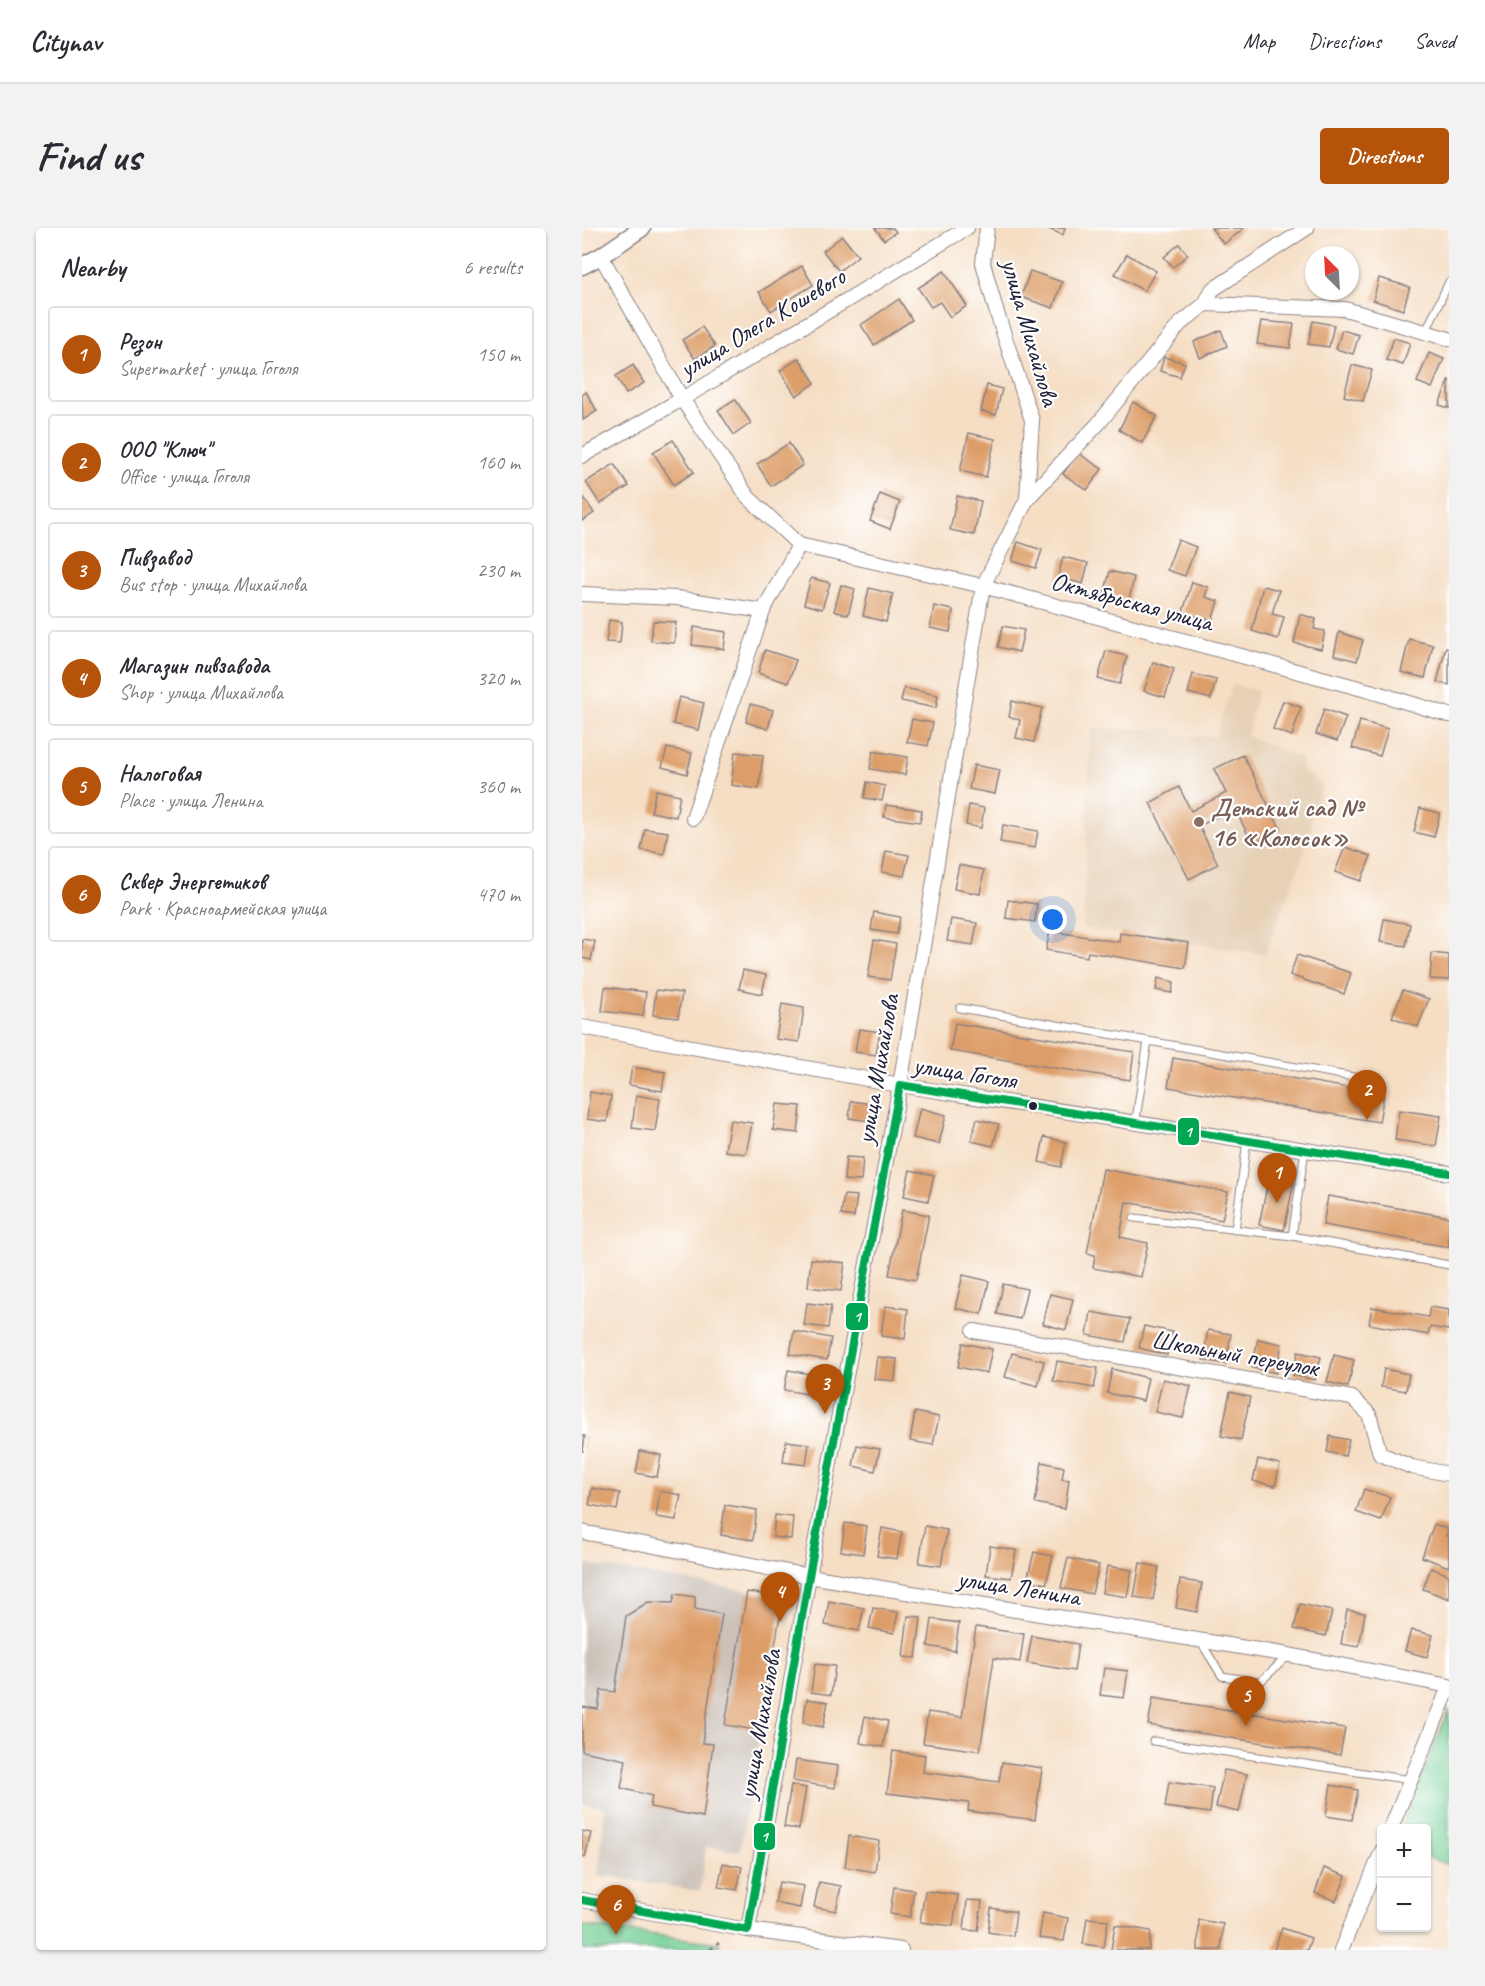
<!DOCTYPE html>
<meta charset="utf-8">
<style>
:root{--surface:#fff;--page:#f2f2f3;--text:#2b2b33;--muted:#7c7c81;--line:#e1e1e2;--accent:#b45309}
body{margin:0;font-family:Caveat,sans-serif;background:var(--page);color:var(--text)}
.controls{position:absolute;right:18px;bottom:18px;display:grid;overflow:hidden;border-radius:6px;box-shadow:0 2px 4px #0004}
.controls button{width:54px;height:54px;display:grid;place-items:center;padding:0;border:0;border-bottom:2px solid var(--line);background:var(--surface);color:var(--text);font:30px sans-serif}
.compass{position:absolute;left:723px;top:18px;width:54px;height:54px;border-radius:50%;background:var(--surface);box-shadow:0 2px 4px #0004;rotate:336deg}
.you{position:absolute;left:471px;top:692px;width:21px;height:21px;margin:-15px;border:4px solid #fff;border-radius:50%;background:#1a73e8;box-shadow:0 0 0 9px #1a73e833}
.badge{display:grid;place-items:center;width:39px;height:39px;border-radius:50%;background:var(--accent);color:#fff;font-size:20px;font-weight:700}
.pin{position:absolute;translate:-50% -50px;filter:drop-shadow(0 2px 3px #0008)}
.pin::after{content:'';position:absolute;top:32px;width:21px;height:18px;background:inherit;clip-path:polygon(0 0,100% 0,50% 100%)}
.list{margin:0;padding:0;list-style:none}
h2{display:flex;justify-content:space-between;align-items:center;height:78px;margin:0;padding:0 24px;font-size:26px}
h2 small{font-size:20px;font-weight:400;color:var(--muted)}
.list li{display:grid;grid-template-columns:39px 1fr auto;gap:18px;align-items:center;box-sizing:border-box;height:96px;margin:0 12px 12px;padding:0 12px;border:2px solid var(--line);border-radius:6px}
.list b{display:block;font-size:22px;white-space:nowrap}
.list p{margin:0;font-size:20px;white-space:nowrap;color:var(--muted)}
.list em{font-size:20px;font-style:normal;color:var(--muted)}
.map{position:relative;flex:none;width:867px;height:1722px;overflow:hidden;border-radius:6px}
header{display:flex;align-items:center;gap:36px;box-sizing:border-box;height:84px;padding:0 30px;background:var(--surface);border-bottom:2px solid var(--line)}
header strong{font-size:28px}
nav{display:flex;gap:33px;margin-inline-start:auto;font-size:21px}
.intro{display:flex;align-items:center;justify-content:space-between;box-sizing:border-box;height:144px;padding:0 36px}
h1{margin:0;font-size:42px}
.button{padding:15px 27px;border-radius:6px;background:var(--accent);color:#fff;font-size:21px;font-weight:700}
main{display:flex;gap:36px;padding:0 36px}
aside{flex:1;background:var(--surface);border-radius:6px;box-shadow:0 2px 4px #0004}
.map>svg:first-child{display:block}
.built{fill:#e6d0b6}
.industrial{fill:#ccc2b9}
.green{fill:#76cf95;stroke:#4c7868;stroke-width:1.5}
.building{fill:#dd9d67}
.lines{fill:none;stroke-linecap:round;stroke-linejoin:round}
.service-casing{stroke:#8c8080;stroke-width:9}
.minor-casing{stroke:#8c8080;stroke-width:16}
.tertiary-casing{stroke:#8c8080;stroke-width:19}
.path{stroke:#8c8080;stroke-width:3;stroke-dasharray:4.5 4.5;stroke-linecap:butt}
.service{stroke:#fff;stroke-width:7}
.minor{stroke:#fff;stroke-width:14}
.tertiary{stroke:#fff;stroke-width:16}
.bus-1-casing{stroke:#fff;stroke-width:12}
.bus-1{stroke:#00a651;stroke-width:8}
.education-dot{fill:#8d6e63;stroke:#fff;stroke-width:2}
.bus-dot{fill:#22223b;stroke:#fff;stroke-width:2}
.labels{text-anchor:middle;stroke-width:4.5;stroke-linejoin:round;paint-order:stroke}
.street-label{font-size:26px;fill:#22223b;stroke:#fff}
.education-label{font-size:26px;font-weight:bold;fill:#785e54;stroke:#fff;text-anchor:start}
.line-badge{stroke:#fff;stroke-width:2}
.badge-label{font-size:16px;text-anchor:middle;font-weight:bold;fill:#fff}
</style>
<header>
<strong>Citynav</strong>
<nav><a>Map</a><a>Directions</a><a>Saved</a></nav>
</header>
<div class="intro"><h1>Find us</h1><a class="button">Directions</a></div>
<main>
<aside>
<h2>Nearby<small>6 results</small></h2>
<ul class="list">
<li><span class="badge">1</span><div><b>Резон</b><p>Supermarket · улица Гоголя</p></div><em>150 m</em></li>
<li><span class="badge">2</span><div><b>ООО &quot;Ключ&quot;</b><p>Office · улица Гоголя</p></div><em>160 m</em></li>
<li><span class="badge">3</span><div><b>Пивзавод</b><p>Bus stop · улица Михайлова</p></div><em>230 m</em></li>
<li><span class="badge">4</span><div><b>Магазин пивзавода</b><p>Shop · улица Михайлова</p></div><em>320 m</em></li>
<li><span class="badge">5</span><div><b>Налоговая</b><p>Place · улица Ленина</p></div><em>360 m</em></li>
<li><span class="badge">6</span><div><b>Сквер Энергетиков</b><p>Park · Красноармейская улица</p></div><em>470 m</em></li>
</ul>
</aside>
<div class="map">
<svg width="867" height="1722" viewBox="0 0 867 1722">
<rect width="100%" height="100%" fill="#fff"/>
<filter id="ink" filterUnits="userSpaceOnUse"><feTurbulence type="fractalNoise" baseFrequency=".0167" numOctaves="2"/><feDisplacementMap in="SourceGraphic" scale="12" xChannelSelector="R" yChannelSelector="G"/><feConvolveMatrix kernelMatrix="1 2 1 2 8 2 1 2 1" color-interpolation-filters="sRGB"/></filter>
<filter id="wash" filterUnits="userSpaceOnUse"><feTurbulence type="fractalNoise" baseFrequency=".008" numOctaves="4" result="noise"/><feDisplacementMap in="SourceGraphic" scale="24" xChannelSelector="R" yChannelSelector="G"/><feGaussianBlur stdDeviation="1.35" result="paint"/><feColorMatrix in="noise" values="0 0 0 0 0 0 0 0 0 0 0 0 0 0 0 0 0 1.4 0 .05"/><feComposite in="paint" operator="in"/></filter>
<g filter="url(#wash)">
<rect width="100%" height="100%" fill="#f5dec4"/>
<path class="built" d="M651 456 676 463 665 508 719 530 720 542 740 558 735 581 729 582V607L683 726 501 700 509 501H591L593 508H634Z"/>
<path class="industrial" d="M0 1335 201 1369 158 1623 124 1619 118 1663 16 1647 23 1580 0 1575Z"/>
<g class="green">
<path d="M867 1481V1637L845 1629 844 1600H819Z"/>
<path d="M0 1698 137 1715 139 1722H0Z"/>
</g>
<g id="blocks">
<g class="building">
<path d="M293 0H311L314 4 302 12Z"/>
<path d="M464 0H483L481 7Z"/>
<path d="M629 0H662L642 16Z"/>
<path d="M260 8 276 28 257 43 241 23Z"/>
<path d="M597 16 606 27 591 39 582 29Z"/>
<path d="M545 26 574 43 562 63 533 46Z"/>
<path d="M220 38 231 57 189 83 177 64Z"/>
<path d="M362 43 385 78 368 89 358 74 349 79 336 60Z"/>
<path d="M448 43 480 54 471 80 439 69Z"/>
<path d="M797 50 828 59 821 82 791 72Z"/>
<path d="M317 71 330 92 292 117 279 97Z"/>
<path d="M679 93 712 96 708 120 675 116Z"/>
<path d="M731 93 752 97 747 119 726 116Z"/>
<path d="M120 99 133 118 113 131 100 112Z"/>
<path d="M639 102 645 118 618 130 612 114Z"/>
<path d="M760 102 777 107 771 126 754 121Z"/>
<path d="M812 110 828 115 821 137 804 132Z"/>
<path d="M847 125 862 131 850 160 835 154Z"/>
<path d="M582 129 603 135 598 149 578 143Z"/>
<path d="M217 130 233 155 214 168 198 143Z"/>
<path d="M51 137 62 155 44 166 34 148Z"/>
<path d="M770 137 790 142 781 173 762 168Z"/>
<path d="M867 151V180L857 177Z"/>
<path d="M405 157 420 161 414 187 399 183Z"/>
<path d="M4 164 15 183 1 192 0 167Z"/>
<path d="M153 171 169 195 152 207 136 182Z"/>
<path d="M551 174 575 188 560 215 537 202Z"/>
<path d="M387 205 413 211 404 249 378 243Z"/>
<path d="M91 212 112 244 92 257 71 224Z"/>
<path d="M207 215 221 237 189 258 175 236Z"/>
<path d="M496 225 520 241 505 262 481 246Z"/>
<path d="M32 236 47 258 18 276 4 254Z"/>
<path d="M298 266 318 274 308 301 288 293Z"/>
<path d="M0 267 12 285 0 293Z"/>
<path d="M375 268 399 273 392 307 368 302Z"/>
<path d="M596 312 614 319 603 348 585 342Z"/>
<path d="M436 314 460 322 454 340 430 333Z"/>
<path d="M481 329 506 335 501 356 476 349Z"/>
<path d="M528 343 552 349 547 372 522 366Z"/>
<path d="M229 350 248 355 240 381 222 376Z"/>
<path d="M610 354 626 359 623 369 636 373 630 393 601 384Z"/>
<path d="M259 357 273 361 266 387 252 383Z"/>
<path d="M681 358 697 362 690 386 702 389 696 411 670 403Z"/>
<path d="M287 360 311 366 304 394 281 388Z"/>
<path d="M352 378 371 382 368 404 348 400Z"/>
<path d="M718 386 734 391 732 401 743 403 739 421 712 415Z"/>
<path d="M27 392 40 394 38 415 24 414Z"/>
<path d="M71 393 94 394 92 415 69 413Z"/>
<path d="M421 398 442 402 437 424 416 419Z"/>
<path d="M112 399 144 404 142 421 110 417Z"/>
<path d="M757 404 781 412 775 433 752 427Z"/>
<path d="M827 411 851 417 843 450 819 444Z"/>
<path d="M864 419 867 420V457L855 454Z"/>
<path d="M183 422 214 432 206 455 176 445Z"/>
<path d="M524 423 545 428 538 456 516 451Z"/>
<path d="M571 434 592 441 583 469 562 463Z"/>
<path d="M611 446 634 452 629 471 606 465Z"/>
<path d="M322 460 356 467 354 480 319 473Z"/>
<path d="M97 469 122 475 116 502 91 496Z"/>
<path d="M430 473 460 480 452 514 434 510 438 492 427 489Z"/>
<path d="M701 473 719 479 710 508 691 501Z"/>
<path d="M169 476 191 482 186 501 164 494Z"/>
<path d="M742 481 764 489 755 513 734 506Z"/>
<path d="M330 491 351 495 346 518 325 514Z"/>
<path d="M778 493 806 501 798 528 770 520Z"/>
<path d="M85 520 110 525 105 546 80 539Z"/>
<path d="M291 523 326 529 323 547 288 541Z"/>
<path d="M153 524 181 527 177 561 149 557Z"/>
<path d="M661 527 699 602 671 616 652 580 617 598 636 636 607 651 568 575 597 559 609 583 644 565 632 541Z"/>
<path d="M392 537 418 542 413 566 387 561Z"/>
<path d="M285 554 303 558 300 573 282 570Z"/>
<path d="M74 562 98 567 94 589 69 584Z"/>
<path d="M304 577 340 582 338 594 302 589Z"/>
<path d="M387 577 402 580 399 600 384 597Z"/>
<path d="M838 580 858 585 852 609 832 604Z"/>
<path d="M421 597 456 603 453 620 418 614Z"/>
<path d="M63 601 86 604 82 626 59 622Z"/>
<path d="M763 619 789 628 779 653 753 644Z"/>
<path d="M304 623 327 627 322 648 300 644Z"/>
<path d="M377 637 402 642 398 666 372 661Z"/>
<path d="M426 672 455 676 453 694 424 690Z"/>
<path d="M292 684 318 689 315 706 289 702Z"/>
<path d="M369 691 395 695 391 717 365 713Z"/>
<path d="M802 691 828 696 824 718 798 714Z"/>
<path d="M468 703 537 714 538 705 607 715 603 740 506 724 505 729 464 722Z"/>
<path d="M0 711 13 713 9 732 0 730Z"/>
<path d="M292 712 314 716 308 752 286 749Z"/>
<path d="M850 725 867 727V752L848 751Z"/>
<path d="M715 727 769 745 762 766 708 747Z"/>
<path d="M161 742 184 747 180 766 157 761Z"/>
<path d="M576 750 592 754 590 765 574 762Z"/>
<path d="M23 759 64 764 61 788 20 783Z"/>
<path d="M74 762 100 765 96 790 71 787Z"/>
<path d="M821 762 847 771 836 799 810 789Z"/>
<path d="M200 776 222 780 217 814 194 811Z"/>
<path d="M373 795 552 824 548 852 368 823Z"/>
<path d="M277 801 298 804 294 827 273 824Z"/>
<path d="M591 830 802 866 797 894 586 859Z"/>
<path d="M50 839 83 844 80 863 47 857Z"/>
<path d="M8 864 29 868 25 894 5 891Z"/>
<path d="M54 867 78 871 73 903 50 900Z"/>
<path d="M269 873 290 876 288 893 267 890Z"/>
<path d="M195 876 219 878 216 905 191 902Z"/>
<path d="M338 880 364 887 357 916 331 910Z"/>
<path d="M817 882 859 888 854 918 813 912Z"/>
<path d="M395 891 417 896 411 918 389 913Z"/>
<path d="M148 892 170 895 164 926 143 923Z"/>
<path d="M462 909 484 914 479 939 457 934Z"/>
<path d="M264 929 281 930 279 953 262 952Z"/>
<path d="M521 941 646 964 640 992 544 974 538 1009 566 1015 559 1049 511 1040 513 1027 505 1025Z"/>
<path d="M328 942 352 947 346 973 322 968Z"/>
<path d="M687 949 712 954 702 1002 677 997Z"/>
<path d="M262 967 275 968 272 989 259 987Z"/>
<path d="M746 968 867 989V1019L741 997Z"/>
<path d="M320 982 347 987 334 1052 307 1047Z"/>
<path d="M229 1031 263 1035 259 1063 226 1059Z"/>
<path d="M381 1047 407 1053 400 1086 373 1080Z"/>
<path d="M421 1056 445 1061 438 1091 415 1086Z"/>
<path d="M468 1066 491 1071 484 1102 461 1096Z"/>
<path d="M225 1075 249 1078 246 1100 222 1097Z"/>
<path d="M303 1078 326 1081 323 1111 299 1108Z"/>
<path d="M790 1079 846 1089 848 1079 867 1082V1102L848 1099 846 1107 787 1096Z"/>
<path d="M509 1084 548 1091 543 1114 505 1107Z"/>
<path d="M562 1098 591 1104 585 1127 557 1120Z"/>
<path d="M626 1102 649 1106 644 1136 621 1132Z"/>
<path d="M212 1103 249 1110 245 1132 208 1126Z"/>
<path d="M676 1111 700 1116 694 1145 670 1140Z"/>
<path d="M381 1115 410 1121 405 1145 376 1139Z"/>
<path d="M716 1124 739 1129 733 1152 711 1147Z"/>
<path d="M430 1125 462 1133 456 1158 423 1149Z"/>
<path d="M752 1127 772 1132 766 1159 745 1154Z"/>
<path d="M295 1129 315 1131 313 1153 292 1151Z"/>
<path d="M475 1133 516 1140 512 1160 471 1153Z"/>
<path d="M530 1141 566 1150 561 1173 525 1165Z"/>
<path d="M802 1141 827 1146 824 1163 799 1159Z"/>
<path d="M206 1142 240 1148 236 1168 202 1162Z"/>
<path d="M581 1151 609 1158 601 1190 573 1184Z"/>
<path d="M648 1164 668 1169 659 1212 639 1208Z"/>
<path d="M333 1184 357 1189 351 1217 328 1213Z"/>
<path d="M0 1208H3L1 1223H0Z"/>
<path d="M748 1208 767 1212 763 1228 745 1224Z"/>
<path d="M204 1213 227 1216 224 1237 201 1234Z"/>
<path d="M275 1217 298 1221 293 1243 271 1238Z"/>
<path d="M58 1223 79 1227 75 1249 54 1245Z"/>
<path d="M676 1231 698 1236 693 1258 671 1253Z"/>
<path d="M460 1234 482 1239 480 1251 487 1252 483 1281 453 1275Z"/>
<path d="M10 1260 38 1265 35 1282 7 1277Z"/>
<path d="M782 1261 808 1269 799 1293 774 1284Z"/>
<path d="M78 1263 99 1267 94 1292 74 1289Z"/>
<path d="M143 1277 175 1282 171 1312 139 1307Z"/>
<path d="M193 1287 211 1289 209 1311 191 1309Z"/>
<path d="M263 1295 285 1298 281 1326 259 1323Z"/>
<path d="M852 1296 866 1301 864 1308 867 1309V1339L840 1329Z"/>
<path d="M343 1298 365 1302 359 1338 337 1335Z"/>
<path d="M300 1300 320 1304 315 1331 295 1328Z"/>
<path d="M408 1318 434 1322 429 1350 404 1347Z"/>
<path d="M452 1324 471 1328 464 1356 445 1352Z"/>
<path d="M486 1330 517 1337 510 1366 479 1360Z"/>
<path d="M558 1335 577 1339 571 1372 552 1369Z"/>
<path d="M525 1338 550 1342 545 1369 520 1365Z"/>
<path d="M849 1340 867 1347V1371L841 1361Z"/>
<path d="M598 1352 620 1355 615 1384 594 1380Z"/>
<path d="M165 1364 201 1369 179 1503 143 1497Z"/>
<path d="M93 1366 113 1369V1381L140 1386 120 1515 131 1516 121 1589 68 1579 70 1568 39 1560 44 1532 0 1523V1479L16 1481 19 1462 33 1464 44 1388 66 1374 91 1375Z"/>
<path d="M247 1373 282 1380 277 1403 243 1397Z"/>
<path d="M718 1376 750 1383 744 1408 712 1401Z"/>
<path d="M291 1380 316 1384 312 1405 287 1400Z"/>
<path d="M765 1382 783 1385 777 1419 759 1416Z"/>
<path d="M326 1388 339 1389 334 1430 321 1429Z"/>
<path d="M350 1391 377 1395 373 1423 346 1418Z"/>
<path d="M394 1399 442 1406 438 1434 412 1430 398 1523 341 1515 346 1484 380 1489Z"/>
<path d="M829 1402 851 1407 845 1429 823 1423Z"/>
<path d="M450 1408 496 1416 492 1443 445 1435Z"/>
<path d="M233 1436 253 1438 249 1467 229 1464Z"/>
<path d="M522 1440 546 1443 542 1470 518 1467Z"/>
<path d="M571 1470 763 1500 758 1527 566 1497Z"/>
<path d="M225 1471 246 1474 241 1499 221 1495Z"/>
<path d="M283 1488 306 1493 301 1519 278 1515Z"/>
<path d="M311 1523 343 1527 341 1544 417 1554 420 1534 460 1540 453 1592 386 1583 387 1575 305 1565Z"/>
<path d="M214 1532 256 1538 253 1560 211 1553Z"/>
<path d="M642 1542 665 1546 657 1584 634 1579Z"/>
<path d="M587 1554 631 1560 628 1585 583 1579Z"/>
<path d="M209 1557 224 1560 217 1601 202 1599Z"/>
<path d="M749 1557 776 1562 770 1592 744 1588Z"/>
<path d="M0 1603 9 1605 3 1629 0 1628Z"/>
<path d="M267 1608 297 1613 293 1644 263 1639Z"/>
<path d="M141 1635 160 1639 155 1662 136 1659Z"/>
<path d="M742 1640 764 1648 754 1673 733 1665Z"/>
<path d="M197 1654 222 1658 218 1680 193 1675Z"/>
<path d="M237 1654 259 1658 254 1683 232 1679Z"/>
<path d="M312 1659 332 1662 328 1689 308 1686Z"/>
<path d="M343 1663 376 1667 371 1698 338 1694Z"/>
<path d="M385 1672 400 1673 396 1703 382 1702Z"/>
<path d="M409 1680 434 1684 431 1708 406 1704Z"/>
<path d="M461 1685 486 1690 482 1713 457 1710Z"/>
<path d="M505 1690 526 1692 522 1719 501 1716Z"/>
<path d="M617 1692 641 1696 639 1722H616Z"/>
<path d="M533 1697 569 1703 567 1722H529Z"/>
<path d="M700 1700 729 1710 725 1722H692Z"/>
</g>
</g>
</g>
<g filter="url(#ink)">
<use href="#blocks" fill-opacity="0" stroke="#8c8080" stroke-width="1.5"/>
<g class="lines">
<g class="service-casing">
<g id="service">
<path d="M844 103 867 54"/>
<path d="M378 780 783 851"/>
<path d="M553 897 566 813"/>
<path d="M552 990 710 1008 867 1037"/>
<path d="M653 1002 665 913"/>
<path d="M710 1008 723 922"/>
<path d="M618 1413 640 1448 678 1454 707 1427"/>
<path d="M571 1513 829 1552"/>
</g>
</g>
<g class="minor-casing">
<g id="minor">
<path d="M19 28 100 171 166 269 217 317"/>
<path d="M623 76 763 81 867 111"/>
<path d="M0 228 100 171 385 0"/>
<path d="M445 271 516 196 598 96 623 76 630 62 725 0"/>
<path d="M217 317 401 358 788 463 867 487"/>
<path d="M0 366 95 370 181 383"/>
<path d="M111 590 181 383 217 317"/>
<path d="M0 799 318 857 867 945"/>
<path d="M392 1103 770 1170 787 1186 798 1226 830 1239 867 1246"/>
<path d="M0 1304 227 1348 707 1427 867 1458"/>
<path d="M809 1600 867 1459"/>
<path d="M0 1672 166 1702 319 1722"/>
<path d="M166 1702 227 1348 318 857 401 358 445 271 450 192 414 82 401 35 405 0"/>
<path d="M759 1722 800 1623"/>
</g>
</g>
<g class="tertiary-casing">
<path id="tertiary" d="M0 38 19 28 60 0"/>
</g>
<path class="path" d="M128 1722 137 1715"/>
<use href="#service" class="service"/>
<use href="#minor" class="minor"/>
<use href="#tertiary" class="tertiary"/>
<g class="bus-1-casing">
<path id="bus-1" d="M0 1672 166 1702 227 1348 318 857 867 945"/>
</g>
<use href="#bus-1" class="bus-1"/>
</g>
</g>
<circle class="education-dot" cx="617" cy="594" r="6"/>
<circle class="bus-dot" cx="451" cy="878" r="5"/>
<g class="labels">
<g class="street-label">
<text transform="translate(180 94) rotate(-31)" y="9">улица Олега Кошевого</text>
<text transform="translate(449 104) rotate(74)" y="9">улица Михайлова</text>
<text transform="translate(550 373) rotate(15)" y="9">Октябрьская улица</text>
<text transform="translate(295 841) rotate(-80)" y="9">улица Михайлова</text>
<text transform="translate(383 844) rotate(9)" y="9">улица Гоголя</text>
<text transform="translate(653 1125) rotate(10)" y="9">Школьный переулок</text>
<text transform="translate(437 1359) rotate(9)" y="9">улица Ленина</text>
<text transform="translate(177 1496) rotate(-80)" y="9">улица Михайлова</text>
</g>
<g class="education-label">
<text x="629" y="588">Детский сад №<tspan x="629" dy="30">16 «Колосок»</tspan></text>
</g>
</g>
<g class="line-badge">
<rect x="595" y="889" width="23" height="29" rx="6" fill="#00a651"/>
<rect x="263" y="1074" width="24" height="29" rx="6" fill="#00a651"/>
<rect x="171" y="1594" width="23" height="29" rx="6" fill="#00a651"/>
</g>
<g class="badge-label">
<text x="606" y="909">1</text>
<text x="275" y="1094">1</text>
<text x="182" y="1614">1</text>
</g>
</svg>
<div class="controls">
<button>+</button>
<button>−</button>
</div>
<svg class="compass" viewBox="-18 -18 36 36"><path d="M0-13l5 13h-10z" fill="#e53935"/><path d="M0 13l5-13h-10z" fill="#7c7c81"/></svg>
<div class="you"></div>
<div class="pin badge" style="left:695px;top:975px">1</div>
<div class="pin badge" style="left:785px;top:892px">2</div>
<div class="pin badge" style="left:243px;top:1186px">3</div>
<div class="pin badge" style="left:198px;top:1394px">4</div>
<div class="pin badge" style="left:664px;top:1498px">5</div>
<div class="pin badge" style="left:34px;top:1707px">6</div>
</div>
</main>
